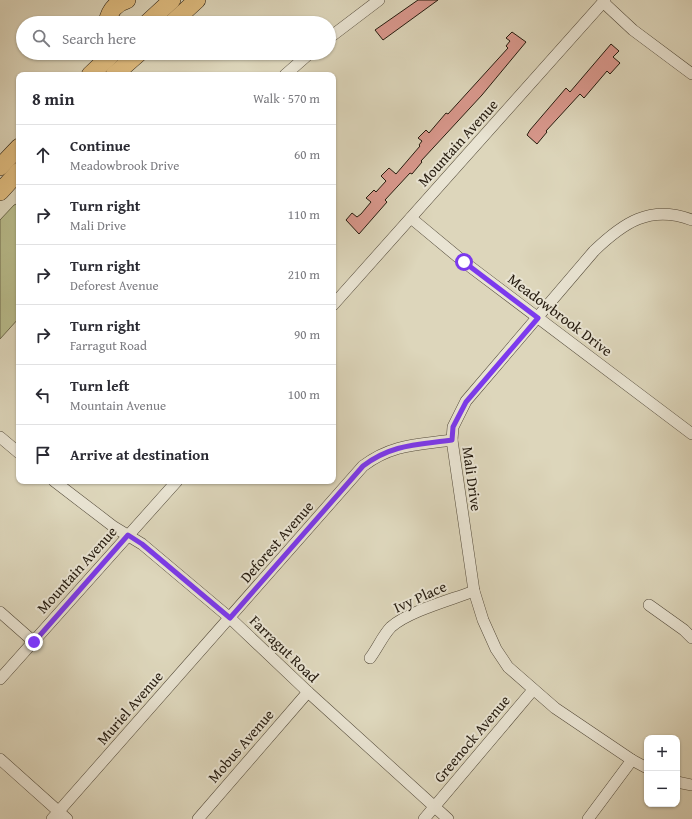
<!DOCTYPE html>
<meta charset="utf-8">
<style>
:root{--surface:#fff;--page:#f7f7f7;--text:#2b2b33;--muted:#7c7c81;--line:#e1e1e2}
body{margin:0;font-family:"Gentium Book Plus",serif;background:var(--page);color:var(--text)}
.controls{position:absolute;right:12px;bottom:12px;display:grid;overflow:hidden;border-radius:8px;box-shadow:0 1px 3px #0004}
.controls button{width:36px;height:36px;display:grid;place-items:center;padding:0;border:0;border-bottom:1px solid var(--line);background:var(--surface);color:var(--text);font:20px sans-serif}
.stop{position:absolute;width:12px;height:12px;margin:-9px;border:3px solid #7c3aed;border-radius:50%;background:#fff}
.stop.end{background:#7c3aed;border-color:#fff;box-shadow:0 1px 4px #0008}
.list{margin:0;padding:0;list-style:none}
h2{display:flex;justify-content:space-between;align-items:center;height:52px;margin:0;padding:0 16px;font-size:17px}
h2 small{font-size:13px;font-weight:400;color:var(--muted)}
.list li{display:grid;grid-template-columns:26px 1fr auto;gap:12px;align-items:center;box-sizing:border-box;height:60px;padding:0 16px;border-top:1px solid var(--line)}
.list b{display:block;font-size:15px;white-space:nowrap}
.list p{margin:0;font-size:13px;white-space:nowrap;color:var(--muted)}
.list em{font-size:13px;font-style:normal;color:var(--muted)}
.icon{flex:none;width:22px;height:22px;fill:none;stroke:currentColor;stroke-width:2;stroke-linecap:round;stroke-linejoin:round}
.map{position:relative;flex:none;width:692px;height:819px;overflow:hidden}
.search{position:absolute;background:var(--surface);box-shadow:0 1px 3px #0004;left:16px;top:16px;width:320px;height:44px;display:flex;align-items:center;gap:10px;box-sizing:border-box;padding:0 14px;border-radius:22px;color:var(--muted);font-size:15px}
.panel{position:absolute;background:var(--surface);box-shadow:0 1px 3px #0004;left:16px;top:72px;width:320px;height:412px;border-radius:8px}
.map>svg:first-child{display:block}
.green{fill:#b8bc8c;stroke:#6e6b4d}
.building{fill:#d9988d;stroke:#241a0e}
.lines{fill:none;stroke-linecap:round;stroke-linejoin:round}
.minor-casing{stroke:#524939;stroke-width:12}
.highway-casing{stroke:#241a0e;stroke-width:18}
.minor{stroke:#e9e4d3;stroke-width:11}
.highway{stroke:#debb7e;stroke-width:17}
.route{stroke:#7c3aed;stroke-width:5}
.labels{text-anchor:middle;stroke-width:4;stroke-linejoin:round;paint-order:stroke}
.street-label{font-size:15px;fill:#241a0e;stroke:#e9e4d3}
</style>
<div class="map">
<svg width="692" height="819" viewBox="0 0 692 819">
<rect width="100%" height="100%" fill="#ddd6bb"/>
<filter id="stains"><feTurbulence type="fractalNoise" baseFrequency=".005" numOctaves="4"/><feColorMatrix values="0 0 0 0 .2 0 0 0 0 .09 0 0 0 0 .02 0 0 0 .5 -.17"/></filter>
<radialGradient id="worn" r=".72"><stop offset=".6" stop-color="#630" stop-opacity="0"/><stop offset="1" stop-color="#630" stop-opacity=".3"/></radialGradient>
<path class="green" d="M19 203V318L0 339V220L14 205Z"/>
<g class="building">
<path d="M418 0H438L383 40 375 30Z"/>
<path d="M512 32 526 42 482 95 421 161 422 162 412 174 410 173 385 200 387 202 359 234 346 220 352 213 357 217 361 214 371 202 366 198 374 190 376 192 386 181 381 176 389 168 396 174 420 146 419 145 422 141 418 138 426 130 429 133 446 113 448 114 508 48 506 46 510 41 506 38Z"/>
<path d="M611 44 619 51 613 57 620 63 610 74 607 71 584 98 580 94 546 131 547 132 537 144 527 135 530 130 566 88 570 92Z"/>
</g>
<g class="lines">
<g class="minor-casing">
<g id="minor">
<path d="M603 2 633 30 692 74"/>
<path d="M329 38 379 0"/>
<path d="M285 75 310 53"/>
<path d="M411 218 464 262 692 434"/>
<path d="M333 305 605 0"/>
<path d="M0 437 19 453"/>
<path d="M54 481 114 527 142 544 230 618 308 692 448 819"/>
<path d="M649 605 684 630 692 638"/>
<path d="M0 612 34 642"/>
<path d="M370 658C377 649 383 635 391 627 409 611 451 600 474 591"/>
<path d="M0 679 177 481"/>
<path d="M0 759 67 819"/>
<path d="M647 768 632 760 555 708 508 667 496 649 483 620 474 591 452 440 453 427 466 401 594 251C623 223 650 204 692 220"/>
<path d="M677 782 692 785"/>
<path d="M52 819 363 466C392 444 417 445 452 440"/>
<path d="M198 819 308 692"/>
<path d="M424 819 533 690"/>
<path d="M588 819 632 760"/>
</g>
</g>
<g class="highway-casing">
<g id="highway">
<path d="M107 23C109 11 116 3 127 0"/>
<path d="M147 23 172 0"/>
<path d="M172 23 197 0"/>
<path d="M90 75 113 53"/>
<path d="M114 75 139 53"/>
<path d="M0 167 19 147"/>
<path d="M0 192 19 171"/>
</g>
</g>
<use href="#minor" class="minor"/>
<use href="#highway" class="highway"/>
</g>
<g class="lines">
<path class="route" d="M34 642 128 535 142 544 230 618 363 466C392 444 417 445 452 440L453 427 466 402 538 318 464 262"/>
</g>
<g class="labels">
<g class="street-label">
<text transform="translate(458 143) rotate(-48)" y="5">Mountain Avenue</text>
<text transform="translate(560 315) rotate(37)" y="5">Meadowbrook Drive</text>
<text transform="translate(472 479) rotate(82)" y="5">Mali Drive</text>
<text transform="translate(277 542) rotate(-49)" y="5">Deforest Avenue</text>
<text transform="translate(77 570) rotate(-48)" y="5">Mountain Avenue</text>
<text transform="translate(420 597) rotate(-24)" y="5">Ivy Place</text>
<text transform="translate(284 649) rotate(44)" y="5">Farragut Road</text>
<text transform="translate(130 708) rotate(-49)" y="5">Muriel Avenue</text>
<text transform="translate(472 739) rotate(-50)" y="5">Greenock Avenue</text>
<text transform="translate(241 746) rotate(-49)" y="5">Mobus Avenue</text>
</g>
</g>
<rect width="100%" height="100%" filter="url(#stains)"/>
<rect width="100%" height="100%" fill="url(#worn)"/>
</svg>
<div class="controls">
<button>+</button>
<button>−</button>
</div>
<div class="stop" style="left:464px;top:262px"></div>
<div class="stop end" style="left:34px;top:642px"></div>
<div class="search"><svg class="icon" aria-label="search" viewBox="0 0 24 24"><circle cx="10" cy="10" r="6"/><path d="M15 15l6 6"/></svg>Search here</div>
<section class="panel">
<h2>8 min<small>Walk · 570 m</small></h2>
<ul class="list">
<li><svg class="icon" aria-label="ahead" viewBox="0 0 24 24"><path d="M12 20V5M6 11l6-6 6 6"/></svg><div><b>Continue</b><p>Meadowbrook Drive</p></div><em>60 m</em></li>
<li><svg class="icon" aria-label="right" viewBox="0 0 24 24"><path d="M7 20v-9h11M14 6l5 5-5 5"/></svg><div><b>Turn right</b><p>Mali Drive</p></div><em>110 m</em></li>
<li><svg class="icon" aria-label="right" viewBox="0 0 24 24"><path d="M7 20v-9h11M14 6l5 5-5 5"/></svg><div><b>Turn right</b><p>Deforest Avenue</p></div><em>210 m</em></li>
<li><svg class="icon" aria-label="right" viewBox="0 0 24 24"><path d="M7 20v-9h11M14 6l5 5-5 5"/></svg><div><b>Turn right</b><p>Farragut Road</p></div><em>90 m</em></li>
<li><svg class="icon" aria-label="left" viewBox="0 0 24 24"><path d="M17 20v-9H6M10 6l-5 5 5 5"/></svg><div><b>Turn left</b><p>Mountain Avenue</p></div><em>100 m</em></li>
<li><svg class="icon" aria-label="arrive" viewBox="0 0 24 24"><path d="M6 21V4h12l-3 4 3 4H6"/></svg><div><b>Arrive at destination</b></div></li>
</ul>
</section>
</div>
